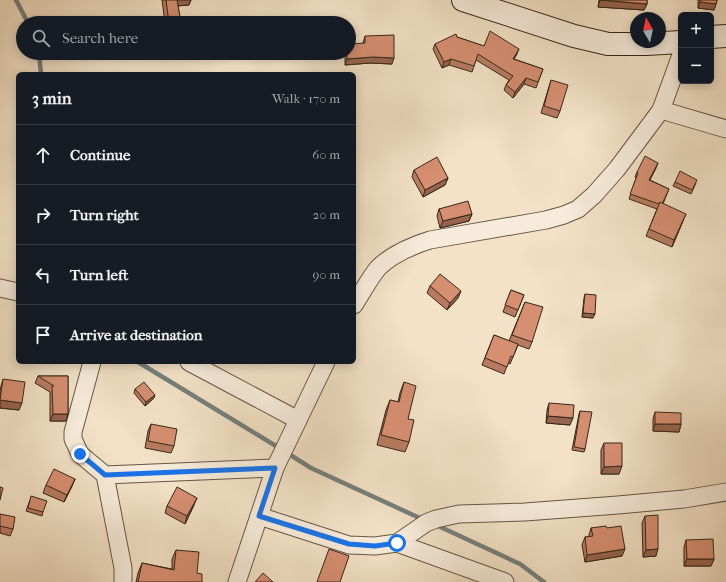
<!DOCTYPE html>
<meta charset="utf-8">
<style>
:root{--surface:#171b24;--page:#20242c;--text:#f1f3f6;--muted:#9ea1a6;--line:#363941}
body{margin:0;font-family:"IM FELL French Canon",serif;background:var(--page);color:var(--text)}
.controls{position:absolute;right:12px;top:12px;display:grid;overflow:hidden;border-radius:6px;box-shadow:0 2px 10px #0003}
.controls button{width:36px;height:36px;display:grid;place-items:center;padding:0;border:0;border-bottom:1px solid var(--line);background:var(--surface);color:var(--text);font:20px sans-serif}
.compass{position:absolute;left:630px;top:12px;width:36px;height:36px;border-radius:50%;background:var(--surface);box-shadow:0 2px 10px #0003;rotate:351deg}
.stop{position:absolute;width:12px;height:12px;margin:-9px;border:3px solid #1a73e8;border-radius:50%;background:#fff}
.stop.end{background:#1a73e8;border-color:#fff;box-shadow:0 1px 4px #0008}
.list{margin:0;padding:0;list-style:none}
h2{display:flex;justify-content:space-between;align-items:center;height:52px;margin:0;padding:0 16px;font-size:17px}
h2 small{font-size:13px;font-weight:400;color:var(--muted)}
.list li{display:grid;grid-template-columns:26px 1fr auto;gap:12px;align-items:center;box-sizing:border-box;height:60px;padding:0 16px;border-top:1px solid var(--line)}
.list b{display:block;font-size:15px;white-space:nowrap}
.list em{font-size:13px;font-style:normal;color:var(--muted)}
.icon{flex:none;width:22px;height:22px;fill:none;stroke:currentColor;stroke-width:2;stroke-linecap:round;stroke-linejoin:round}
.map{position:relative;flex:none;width:726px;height:582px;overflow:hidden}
.search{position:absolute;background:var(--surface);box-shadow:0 2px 10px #0003;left:16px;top:16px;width:340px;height:44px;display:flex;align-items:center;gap:10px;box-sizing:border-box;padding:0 14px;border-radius:22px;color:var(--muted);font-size:15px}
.panel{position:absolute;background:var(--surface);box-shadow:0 2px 10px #0003;left:16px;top:72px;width:340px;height:292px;border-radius:6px}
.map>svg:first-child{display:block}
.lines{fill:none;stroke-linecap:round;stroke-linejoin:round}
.stream{stroke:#76807d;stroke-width:4.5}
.street-casing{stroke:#665644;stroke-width:19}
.secondary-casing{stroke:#372719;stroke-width:24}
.street{stroke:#f7ecdb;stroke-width:17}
.secondary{stroke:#f7ecdb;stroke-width:22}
.wall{fill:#b87b61;stroke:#372719}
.shaded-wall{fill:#96644f;stroke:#372719}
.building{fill:#d68f71;stroke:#372719}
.route{stroke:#1a73e8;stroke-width:5}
</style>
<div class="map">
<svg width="726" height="582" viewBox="0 0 726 582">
<rect width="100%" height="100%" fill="#f3e2c7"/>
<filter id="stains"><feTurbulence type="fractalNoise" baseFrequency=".005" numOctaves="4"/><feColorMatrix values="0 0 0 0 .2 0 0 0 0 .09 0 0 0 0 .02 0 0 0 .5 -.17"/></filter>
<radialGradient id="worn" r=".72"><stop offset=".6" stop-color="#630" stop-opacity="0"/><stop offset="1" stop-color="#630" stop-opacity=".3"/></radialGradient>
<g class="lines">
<g class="stream">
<path d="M16 0 28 23"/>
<path d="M39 53 41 74"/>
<path d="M138 362 276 446"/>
<path d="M292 456 311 468 424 520"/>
<path d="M434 524 520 564 544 582"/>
</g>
<g class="street-casing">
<g id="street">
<path d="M661 110 726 129"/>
<path d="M0 288 18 292"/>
<path d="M354 305C362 293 369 279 378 268 392 254 411 246 430 240L546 220 564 215 578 209 594 195 617 169 661 110 681 55"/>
<path d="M92 362 73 432V439L80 454 105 475 123 568V582"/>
<path d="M189 362 298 420"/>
<path d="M105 475 275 468"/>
<path d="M259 516 349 545 375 546 397 543 426 523 436 519 459 514 525 512 618 505 684 499 726 492"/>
<path d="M397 543 505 582"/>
<path d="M237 582 275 468 326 362"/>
</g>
</g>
<g class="secondary-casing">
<g id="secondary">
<path d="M463 0 574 36 608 44H646L681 42"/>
<path d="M711 37 726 36"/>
</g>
</g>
<use href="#street" class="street"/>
<use href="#secondary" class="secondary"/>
</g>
<g class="wall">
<path d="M162 0H191L189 5 178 6 181 23H165Z"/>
<path d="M599 0H647V4L644 10 598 7Z"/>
<path d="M698 0H717L716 4 714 10 698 8Z"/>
<path d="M365 36 392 64 370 63 345 65V53H349L363 43Z"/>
<path d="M457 37 484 46 517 54 514 59 543 69 536 88 524 84 513 98 504 90 506 85 509 80 476 60 472 72 449 65 442 68 433 49 435 44Z"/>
<path d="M551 80 560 111 557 118 541 113Z"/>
<path d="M656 168 650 180 669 189 663 204 683 221 672 247 646 236 657 209 629 199 636 178 635 177 637 172Z"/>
<path d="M414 170 448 178 445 185 423 197 412 177Z"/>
<path d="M675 182 696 183 691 194 673 186Z"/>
<path d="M439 209 472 214 469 221 440 228 437 216Z"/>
<path d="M430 286 458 298 447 310 427 293Z"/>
<path d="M511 290 524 295 515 317 503 312Z"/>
<path d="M585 294 593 318 582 317 584 298Z"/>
<path d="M525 302 532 342 529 349 518 345 510 364 508 363 504 374 482 365 494 335 509 341Z"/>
<path d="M38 376H68V414L66 421H50V392L35 383Z"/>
<path d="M3 379 19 410 0 408V390L1 386Z"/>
<path d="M404 382 408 419 409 442 405 452 377 445 386 410 390 400 398 402 400 393Z"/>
<path d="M135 389 154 398 145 406 134 393Z"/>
<path d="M549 403 570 425 546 423 547 410Z"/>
<path d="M580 411 585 449 584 452 572 450 579 414Z"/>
<path d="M655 412 681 424 679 432 653 431V419Z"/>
<path d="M151 424 174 446 171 453 145 448 148 431Z"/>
<path d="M604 443 619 474H601V450Z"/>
<path d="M75 479 72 486 64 502 43 493 46 485Z"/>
<path d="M30 500 43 512 42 516 26 511Z"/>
<path d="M194 505 185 524 165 513 167 506Z"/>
<path d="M0 514 13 529 10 536 0 533Z"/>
<path d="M645 516 656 556 643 557 642 523Z"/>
<path d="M591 528H607L622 556 585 562 582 545 585 537H589V535Z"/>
<path d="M686 540 714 559 711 566H684V547Z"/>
<path d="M176 550 197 573 202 582H136L138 573 142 563 172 569V559Z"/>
</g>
<g class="shaded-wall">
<path d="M177 0H191L189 5 174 6Z"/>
<path d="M600 0 647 4 644 10 598 7Z"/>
<path d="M700 2 716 4 714 10 698 8Z"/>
<path d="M519 49 517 54 511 64 513 59Z"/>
<path d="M373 57 394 58 392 64 370 63 345 65 347 59Z"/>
<path d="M451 59 449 65 442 68 444 62Z"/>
<path d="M526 78 524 84 513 98 515 92Z"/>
<path d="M658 163 656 168 647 185 649 180Z"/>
<path d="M448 178 445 185 423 197 425 190Z"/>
<path d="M472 214 469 221 440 228 443 221Z"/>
<path d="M686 214 683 221 672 247 674 240Z"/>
<path d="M461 291 458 298 447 310 450 303Z"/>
<path d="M583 313 595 314 593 318 582 317Z"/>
<path d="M155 395 154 398 145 406 146 402Z"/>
<path d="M0 400 22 403 19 410 0 408Z"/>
<path d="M53 414H68L66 421H50Z"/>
<path d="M548 416 573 418 570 425 546 423Z"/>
<path d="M655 424H681L679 432 653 431Z"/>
<path d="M622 466 619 474H601L604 467Z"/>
<path d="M75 479 72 486 64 502 67 495Z"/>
<path d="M197 498 194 505 185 524 187 516Z"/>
<path d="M625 549 622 556 585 562 587 555Z"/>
<path d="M658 549 656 556 643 557 646 550Z"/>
<path d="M687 559H714L711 566H684Z"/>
</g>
<g class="building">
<path d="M166 0H177L181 23H169Z"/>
<path d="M600 0H647V4Z"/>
<path d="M700 0H717L716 4 700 2Z"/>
<path d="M490 31 519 49 513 59 543 69 538 82 526 78 515 92 506 85 513 76 478 54 474 66 451 59 444 62 435 44 456 34 457 37 484 46Z"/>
<path d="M394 35V58L373 57 347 59V53H349V44L365 43V36Z"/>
<path d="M551 80 568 85 560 111 544 106Z"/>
<path d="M645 156 658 163 649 180 669 189 662 204 660 202 659 204 630 194 638 173 637 172Z"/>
<path d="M437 157 448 178 425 190 414 170Z"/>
<path d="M680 171 697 180 692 190 675 182Z"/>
<path d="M468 201 472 214 443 221 439 209Z"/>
<path d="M660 202 686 214 674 240 649 229Z"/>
<path d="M440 274 461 291 450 303 430 286Z"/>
<path d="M511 290 524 295 518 310 505 305Z"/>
<path d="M585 294 596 295 595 314 583 313Z"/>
<path d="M525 302 543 307 532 342 512 335Z"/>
<path d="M494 335 518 344 513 357 511 356 507 367 485 358Z"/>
<path d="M38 376H68V414H53L52 386H54Z"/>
<path d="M3 379 25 382 22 403 0 400Z"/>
<path d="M144 382 155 395 146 402 135 389Z"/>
<path d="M404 382 416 386 408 419 414 420 409 442 381 435 390 400 399 402Z"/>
<path d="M549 403 574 405 573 418 548 416Z"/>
<path d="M580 411 592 412 585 449 574 447Z"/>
<path d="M655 412 681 413V424H655Z"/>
<path d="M151 424 177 429 174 446 148 441Z"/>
<path d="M604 443H622V466L604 467Z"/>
<path d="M54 469 75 479 67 495 46 485Z"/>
<path d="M0 487 3 488 0 500Z"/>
<path d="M177 487 197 498 187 516 167 506Z"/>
<path d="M31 496 47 501 43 512 28 508Z"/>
<path d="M0 514 15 517 13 529 0 526Z"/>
<path d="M658 515V549L646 550 645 516Z"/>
<path d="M606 526 607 528 621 526 625 549 587 555 585 537 593 536 591 528Z"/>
<path d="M713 539 714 559H687L686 540Z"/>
<path d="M329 549 349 556 340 582H317Z"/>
<path d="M176 550 199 552 197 573 202 574V582H138L142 563 174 570Z"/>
<path d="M263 573 273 582H255Z"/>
</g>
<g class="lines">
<path class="route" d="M80 454 105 475 275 468 259 516 349 544 375 546 397 543"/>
</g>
<rect width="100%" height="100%" filter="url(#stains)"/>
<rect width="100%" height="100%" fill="url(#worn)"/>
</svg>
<div class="controls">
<button>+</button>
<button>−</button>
</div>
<svg class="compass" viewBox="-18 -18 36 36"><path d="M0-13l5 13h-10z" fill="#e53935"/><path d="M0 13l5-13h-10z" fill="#9ea1a6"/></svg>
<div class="stop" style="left:397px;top:543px"></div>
<div class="stop end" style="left:80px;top:454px"></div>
<div class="search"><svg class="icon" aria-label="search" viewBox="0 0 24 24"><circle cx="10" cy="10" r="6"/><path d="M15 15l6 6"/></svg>Search here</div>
<section class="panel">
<h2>3 min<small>Walk · 170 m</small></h2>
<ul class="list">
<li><svg class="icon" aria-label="ahead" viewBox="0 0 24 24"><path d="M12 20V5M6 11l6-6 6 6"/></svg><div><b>Continue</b></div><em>60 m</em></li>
<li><svg class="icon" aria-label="right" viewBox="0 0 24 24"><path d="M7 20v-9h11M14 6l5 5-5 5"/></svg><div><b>Turn right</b></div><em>20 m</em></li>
<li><svg class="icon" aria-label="left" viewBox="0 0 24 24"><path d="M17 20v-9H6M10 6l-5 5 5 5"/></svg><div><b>Turn left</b></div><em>90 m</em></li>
<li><svg class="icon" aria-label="arrive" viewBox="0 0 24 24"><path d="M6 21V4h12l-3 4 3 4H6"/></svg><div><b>Arrive at destination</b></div></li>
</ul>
</section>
</div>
